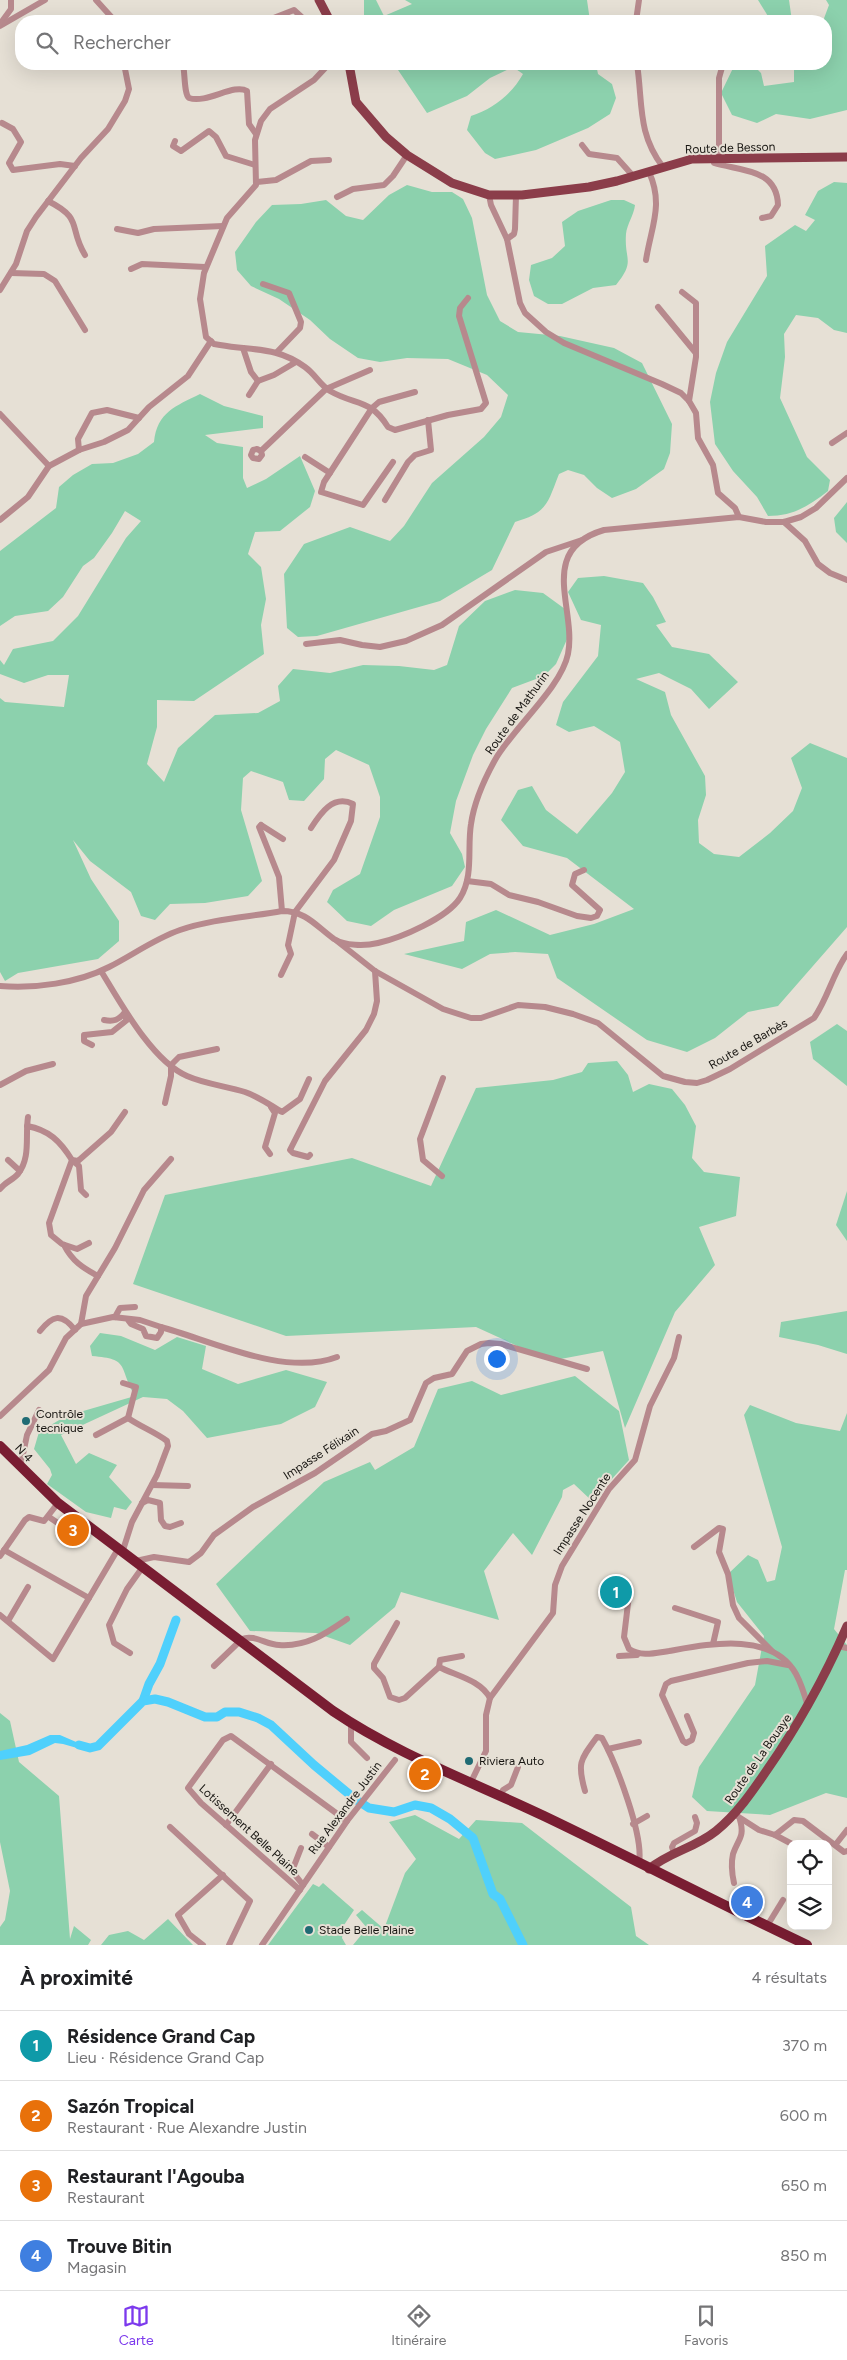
<!DOCTYPE html>
<html lang="fr">
<meta charset="utf-8">
<style>
:root{--surface:#fff;--page:#f2f2f2;--text:#202124;--muted:#757577;--line:#e0e0e0;--accent:#7c3aed}
body{margin:0;font-family:Figtree,sans-serif;background:var(--page);color:var(--text)}
.controls{position:absolute;right:15px;bottom:15px;display:grid;overflow:hidden;border-radius:10px;box-shadow:0 5px 20px #0002}
.controls button{width:45px;height:45px;display:grid;place-items:center;padding:0;border:0;border-bottom:1px solid var(--line);background:var(--surface);color:var(--text);font:25px sans-serif}
.you{position:absolute;left:496px;top:1358px;width:18px;height:18px;margin:-12px;border:4px solid #fff;border-radius:50%;background:#1a73e8;box-shadow:0 0 0 8px #1a73e833}
.badge{display:grid;place-items:center;width:32px;height:32px;border-radius:50%;background:var(--accent);color:#fff;font-size:16px;font-weight:700}
.pin{position:absolute;translate:-50% -50%;border:2px solid #fff;box-shadow:0 1px 5px #0006}
.list{margin:0;padding:0;list-style:none}
h2{display:flex;justify-content:space-between;align-items:center;height:65px;margin:0;padding:0 20px;font-size:21px}
h2 small{font-size:16px;font-weight:400;color:var(--muted)}
.list li{display:grid;grid-template-columns:32px 1fr auto;gap:15px;align-items:center;box-sizing:border-box;height:70px;padding:0 20px;border-top:1px solid var(--line)}
.list b{display:block;font-size:19px;white-space:nowrap}
.list p{margin:0;font-size:16px;white-space:nowrap;color:var(--muted)}
.list em{font-size:16px;font-style:normal;color:var(--muted)}
.icon{flex:none;width:28px;height:28px;fill:none;stroke:currentColor;stroke-width:2;stroke-linecap:round;stroke-linejoin:round}
.map{position:relative;flex:none;width:847px;height:1945px;overflow:hidden}
.search{position:absolute;background:var(--surface);box-shadow:0 5px 20px #0002;left:15px;right:15px;top:15px;height:55px;display:flex;align-items:center;gap:12px;box-sizing:border-box;padding:0 18px;border-radius:20px;color:var(--muted);font-size:19px}
.sheet{height:345px;background:var(--surface)}
nav{display:flex;justify-content:space-around;align-items:center;box-sizing:border-box;height:70px;border-top:1px solid var(--line);background:var(--surface);font-size:14px;color:var(--muted)}
nav a{display:grid;justify-items:center;gap:2px}
nav .on{color:var(--accent)}
.map>svg:first-child{display:block}
.green{fill:#8cd1ad}
.water{fill:#4fd0fc}
.lines{fill:none;stroke-linecap:round;stroke-linejoin:round}
.river{stroke:#4fd0fc;stroke-width:9}
.minor{stroke:#b7898d;stroke-width:6}
.major{stroke:#8b3d4a;stroke-width:9}
.highway{stroke:#791d32;stroke-width:10}
.poi-dot{fill:#206b74;stroke:#e6e0d5;stroke-width:2}
.labels{text-anchor:middle;stroke-width:4;stroke-linejoin:round;paint-order:stroke}
.street-label{font-size:12px;fill:#171511;stroke:#e6e0d5}
.poi-label{font-size:12px;fill:#171511;stroke:#e6e0d5;text-anchor:start}
</style>
<div class="map">
<svg width="847" height="1945" viewBox="0 0 847 1945">
<rect width="100%" height="100%" fill="#e6e0d5"/>
<g class="green">
<path d="M364 0H376L384 16 412 4 405 0H587L590 21H364Z"/>
<path d="M758 0H789L792 21H771Z"/>
<path d="M826 0H847V110L810 119 776 114 757 123 732 115 721 93 735 64H752L761 73 764 86 794 82V64H826V21H823L829 5Z"/>
<path d="M385 64H596L598 74 612 84 616 98 610 114 588 128 536 150 495 159 485 153 467 130 471 116C493 109 512 94 523 74L513 67 490 78 467 96 427 113 396 67Z"/>
<path d="M834 182 847 183V333L834 330 818 318 796 315 784 334 785 357 780 398 807 457 830 480 828 491C809 506 793 516 768 516L757 497 733 471 715 444 710 402 716 373 727 342 767 276 765 246 795 225 806 231 815 220 805 215 818 191Z"/>
<path d="M407 185 432 192H452L463 199 472 218 487 295 500 321 518 332 560 336 614 348 642 363 672 424 670 453 664 469 636 489 612 498 597 488 584 475 568 470 559 474C547 504 548 512 515 522L492 570 440 601 317 636 298 637 287 628 284 574 304 544 350 527 390 541 404 526 432 483 484 437 501 417 508 395 487 375 448 359 407 358 380 362 358 358 330 339 310 320 279 299 251 286 237 270 235 252 256 222 272 205 301 204 326 200 346 216 363 220 389 195Z"/>
<path d="M611 200H624L635 205C634 215 627 224 626 234 624 261 636 260 616 285L593 288 562 304H548L534 296 529 280 531 265 552 258 565 246 562 222 578 211Z"/>
<path d="M200 394 224 406 263 416V428L205 435 217 443 243 447V478L247 488 266 479 300 456 315 491 310 507 280 531 255 532 248 554 261 567 266 599 261 625 264 654 194 701 157 700V727L147 764 164 782 178 748 215 715 258 713 280 701 278 686 293 669 330 673 363 665 399 666 434 670 447 665 459 626 485 601 515 590 543 593 565 609 568 637 556 664 544 676 512 688 486 729 473 755 456 801 450 833 462 854 465 867 452 886 394 910 371 926 347 921 327 902 333 890 360 874 380 817V797L369 765 336 750 325 759 324 779 304 801 289 800 283 782 251 771 243 778 241 810 262 881 248 896 205 903 170 904 155 920 141 916 131 892 90 861 73 840 91 879 119 921V941L98 959 18 973 5 981 0 972V698L5 702 64 707 69 675H48L24 683 0 674V660L4 665 13 649 53 641 78 616 126 538 141 521 125 511 112 533 94 558 83 566 63 597 48 611 15 616 0 626V551L56 508 59 487 73 475 92 464 113 463 138 454 154 442C157 412 176 406 200 394Z"/>
<path d="M847 502V543L836 532 834 518Z"/>
<path d="M604 576 643 583 653 597 666 622 656 625 672 647 709 654 738 682 709 709 691 689 659 673 636 679 665 692 671 715 705 776 706 795 698 820 699 843 714 854 739 857 770 833 793 811 802 788 791 758 810 743 847 758V927L778 1006 748 1012 715 1038 687 1052 647 1040 557 978 548 954 515 952 490 954 462 969 404 954 464 941 466 922 496 910 550 935 594 924 634 909 567 858 523 846 501 820 518 790 532 786 546 810 577 834 612 793 625 772 620 742 594 726 569 732 556 725 563 702 598 656 601 625 581 620 568 592 578 578Z"/>
<path d="M837 1024 847 1031V1086L813 1059 810 1042Z"/>
<path d="M617 1061 628 1075 633 1092 649 1084 672 1089 685 1105 696 1126 692 1158 704 1172 740 1177 736 1216 699 1227 715 1265 675 1312 625 1428 603 1351 550 1361 476 1327 286 1336 133 1284 165 1195 352 1158 431 1186 476 1088 553 1080 582 1072 588 1063Z"/>
<path d="M847 1191V1241L836 1225Z"/>
<path d="M847 1311V1354L818 1345 779 1337 781 1322Z"/>
<path d="M100 1333 121 1336 155 1350 177 1337 206 1346 202 1369 238 1384 286 1370 327 1382 315 1407 281 1424 207 1438 183 1411 167 1399 143 1397 61 1435 76 1464 89 1453 117 1465 109 1477 132 1502 126 1510 114 1507 111 1518 86 1512 47 1484 52 1475 50 1469 34 1449 39 1432 66 1416 135 1396C118 1367 131 1359 92 1356L90 1346Z"/>
<path d="M575 1376 619 1411 629 1460 592 1501 574 1484 563 1490 562 1497 532 1555 513 1533 484 1571 499 1620 401 1592 395 1607 350 1645 316 1633 250 1631 216 1584 324 1482 370 1462 375 1470 414 1447 438 1389 472 1381 501 1395Z"/>
<path d="M750 1405 796 1423 840 1431 847 1413V1570H845L834 1629 847 1645V1798L826 1793 770 1815 707 1811 692 1797 699 1767 755 1685 764 1636 737 1602 728 1574 748 1555 758 1560 767 1582 775 1580 782 1547 744 1415Z"/>
<path d="M0 1713 10 1721 19 1762 59 1796 70 1939 74 1926 91 1940 88 1945H0V1927L5 1920 10 1891 0 1842Z"/>
<path d="M415 1815 459 1839 476 1820 522 1823 631 1907 636 1936 649 1945H353L367 1928 356 1915 362 1910 384 1929 405 1873 416 1859 389 1822Z"/>
<path d="M323 1883 354 1910 344 1925 342 1938 346 1945H268L313 1884 319 1887Z"/>
<path d="M168 1919 193 1945H101L109 1935 128 1931 144 1940Z"/>
</g>
<path class="water" d="M50 1735H60L90 1748 84 1750 63 1744 55 1743 30 1755 0 1760V1751L27 1745Z"/>
<g class="lines">
<g class="river">
<path d="M143 1701 149 1684 160 1664 176 1620"/>
<path d="M79 1745 90 1748 98 1746 143 1701 155 1699 168 1702 205 1717H217L225 1712H239L258 1718 271 1725 314 1765 355 1799 369 1808 394 1812 415 1805 431 1808 450 1819 473 1838 493 1894 500 1899 523 1945"/>
</g>
<g class="minor">
<path d="M96 0 115 21"/>
<path d="M271 19 294 10 306 21"/>
<path d="M636 21 639 0"/>
<path d="M0 24 11 9V0"/>
<path d="M0 26 45 0"/>
<path d="M183 64C185 73 184 94 189 98 207 104 234 83 247 91L249 124 256 134"/>
<path d="M329 64 314 80 270 109 261 121 255 140 256 185 227 218 204 273 200 299 206 337 214 344 220 345C253 351 276 346 305 367 315 374 320 385 330 391 356 406 370 398 388 427L395 430 448 415 481 409 486 403 459 316 460 308 468 298"/>
<path d="M637 64C643 103 637 133 663 167"/>
<path d="M687 66 688 64"/>
<path d="M2 123 13 129 21 142 9 163 13 170 60 164 75 166"/>
<path d="M175 141 173 146 181 151 209 131 216 137 226 156 255 165"/>
<path d="M582 145 589 154 617 158 634 177"/>
<path d="M713 159 714 163C740 171 777 168 778 205L771 216 762 218"/>
<path d="M719 159V78L723 64"/>
<path d="M257 182 276 180 311 161 329 160"/>
<path d="M489 195 491 205 507 239 520 303 525 313 546 332 564 343 662 384 681 393 689 401 696 413 698 438 713 465 718 493 735 508 739 517"/>
<path d="M337 197 353 189 384 185 393 176 407 155"/>
<path d="M48 201C84 219 68 227 85 255"/>
<path d="M117 229 138 233 154 229 223 226"/>
<path d="M507 239 514 234 515 229 516 195"/>
<path d="M646 260C651 227 664 205 649 172"/>
<path d="M131 269 142 264 205 267"/>
<path d="M11 273 44 274 55 281 85 330"/>
<path d="M263 284 289 293 301 322 300 328 277 352"/>
<path d="M0 290 16 264 27 231 36 217 81 158 108 129 125 101 129 89 124 64"/>
<path d="M682 292 696 303V357L689 401"/>
<path d="M658 307 695 352"/>
<path d="M243 348 251 372 258 381 274 375 296 362"/>
<path d="M249 395 258 381"/>
<path d="M0 414 49 466"/>
<path d="M832 443 847 433"/>
<path d="M79 450 78 439 92 413 107 410 139 418"/>
<path d="M261 451 257 449 253 450 251 455 253 458 259 459 262 455 261 451 326 389 370 370"/>
<path d="M305 457 330 473"/>
<path d="M393 462 363 505 321 492 324 482 372 408 379 402 415 392"/>
<path d="M385 500 408 462 415 455 431 450 428 420"/>
<path d="M0 520 28 497 49 466 79 450 104 442 128 430 149 407 188 376 211 341"/>
<path d="M784 522 805 541 818 564 830 573 847 580"/>
<path d="M306 644 340 640 362 645 380 647 406 641 442 625 546 552 582 540"/>
<path d="M261 825 259 827 279 877 282 911"/>
<path d="M261 825 283 839"/>
<path d="M467 881 491 884 509 895 538 902 577 916 591 918 597 916 600 910 572 885 575 874 584 870"/>
<path d="M337 941 375 971 443 1009 471 1018H481L518 1005 545 1007 573 1014 598 1023 663 1076 685 1082 697 1083 707 1080 730 1069 814 1018C828 998 833 973 847 954"/>
<path d="M101 971C120 1002 152 1061 187 1076 205 1084 226 1086 245 1092 259 1097 270 1105 282 1112L300 1099 309 1079"/>
<path d="M281 975 291 954 288 945 295 912 334 860 351 821 353 804C333 794 320 814 311 828"/>
<path d="M0 986C34 989 78 983 109 967 133 955 154 939 180 930 212 919 249 917 282 911 306 911 316 926 334 939 345 946 365 946 378 943 401 938 447 918 460 898 474 876 467 848 471 824 474 803 485 778 495 760 513 728 561 688 568 654 577 609 536 550 604 530L739 517 766 522H784L801 517 816 508 847 478"/>
<path d="M104 1020C114 1022 119 1020 125 1012"/>
<path d="M92 1045 84 1041V1035L112 1032 127 1020 124 1015"/>
<path d="M0 1085 26 1071 53 1064"/>
<path d="M165 1103 171 1076V1065L179 1057 217 1049"/>
<path d="M27 1126C49 1130 60 1141 72 1160L78 1161 111 1132 125 1112"/>
<path d="M270 1154 265 1147 275 1113 271 1107"/>
<path d="M310 1155 308 1157 293 1153 290 1150 325 1081 366 1030 374 1014 377 1001 375 971"/>
<path d="M8 1160 20 1171"/>
<path d="M442 1176 423 1160 420 1139 443 1078"/>
<path d="M0 1189C5 1182 13 1180 18 1174 31 1157 25 1137 28 1117"/>
<path d="M86 1195 81 1190 79 1166 72 1160 49 1223 51 1235 62 1244 77 1249 89 1243"/>
<path d="M64 1245C72 1261 83 1268 98 1276"/>
<path d="M115 1317 120 1308 135 1307"/>
<path d="M81 1324 113 1317 140 1320 161 1327V1332L157 1338 146 1336 143 1329 131 1324 128 1320"/>
<path d="M161 1327C212 1341 285 1377 337 1357"/>
<path d="M40 1331C52 1316 61 1312 75 1330"/>
<path d="M123 1383 136 1387 128 1418"/>
<path d="M0 1416 49 1370 66 1338 81 1324 86 1296 115 1248 144 1190 171 1159"/>
<path d="M96 1435 128 1418"/>
<path d="M21 1464 27 1435 39 1410"/>
<path d="M152 1485 188 1486"/>
<path d="M142 1503 148 1500 160 1503 161 1520 165 1526 170 1527 181 1523"/>
<path d="M49 1517 65 1528 74 1516"/>
<path d="M694 1547 719 1528 723 1529 719 1552 728 1574 733 1605 739 1618 772 1651"/>
<path d="M4 1550 89 1598 118 1549"/>
<path d="M123 1550 132 1522 157 1475 168 1446 167 1441C155 1432 141 1427 128 1418"/>
<path d="M0 1556 25 1520 29 1517 44 1521 58 1503"/>
<path d="M136 1561 154 1557 189 1562 201 1553 214 1535 253 1507 315 1473 372 1434 386 1431 410 1420 426 1383 434 1378 452 1374 467 1351 481 1344 489 1343 501 1344 587 1369"/>
<path d="M630 1587 624 1637 629 1649C641 1657 655 1653 669 1651 709 1644 772 1631 796 1674 802 1685 805 1696 808 1707"/>
<path d="M675 1608 718 1622 713 1644"/>
<path d="M0 1615 53 1659 89 1598"/>
<path d="M8 1621 28 1587"/>
<path d="M397 1623 374 1664V1668L383 1678 390 1697 399 1700 405 1698 439 1667"/>
<path d="M242 1639C254 1634 267 1645 279 1645 307 1647 325 1634 347 1619"/>
<path d="M838 1646 847 1648"/>
<path d="M130 1653 114 1643 109 1625 127 1589 142 1568"/>
<path d="M462 1656 440 1660 439 1667C457 1676 480 1680 490 1698"/>
<path d="M619 1656 637 1655"/>
<path d="M214 1666 240 1641"/>
<path d="M687 1716 694 1733 692 1740 686 1743 683 1741 662 1695 666 1684 671 1681 748 1663 767 1661 788 1665"/>
<path d="M351 1723V1742L367 1758"/>
<path d="M608 1749 639 1742"/>
<path d="M471 1782 486 1751V1715L490 1698 553 1613 555 1585 562 1566 609 1489 635 1460 650 1406 674 1358 679 1337"/>
<path d="M585 1791C577 1763 580 1760 597 1737L602 1738C616 1763 644 1836 639 1863"/>
<path d="M501 1796 503 1790 511 1785 518 1767"/>
<path d="M734 1814 759 1830 775 1835 794 1820 803 1821 844 1852 847 1851"/>
<path d="M633 1824 647 1816"/>
<path d="M226 1825 271 1764"/>
<path d="M170 1827 250 1901 229 1945"/>
<path d="M312 1834 329 1847"/>
<path d="M775 1835 792 1844"/>
<path d="M836 1844 847 1830"/>
<path d="M301 1848 292 1871 303 1885"/>
<path d="M674 1853 672 1847 674 1843 695 1831 697 1823 695 1817"/>
<path d="M734 1883C732 1874 731 1863 733 1854 738 1839 745 1837 740 1820"/>
<path d="M300 1890 201 1803 188 1788 223 1740 231 1736 347 1821"/>
<path d="M767 1926 783 1900"/>
<path d="M203 1945 189 1934 178 1915 223 1875"/>
<path d="M262 1945 347 1821 395 1760"/>
</g>
<g class="major">
<path d="M319 0 330 21"/>
<path d="M349 64 356 102 386 137 407 155 452 183 489 195H522L589 187 617 181 692 159 847 157"/>
<path d="M649 1869C669 1852 695 1848 716 1831 737 1814 752 1792 767 1770 799 1724 825 1677 847 1626"/>
</g>
<path class="highway" d="M0 1446 58 1503 333 1711C398 1755 473 1782 544 1816 632 1858 718 1903 807 1945"/>
</g>
<g class="poi-dot">
<circle cx="26" cy="1421" r="5"/>
<circle cx="469" cy="1761" r="5"/>
<circle cx="309" cy="1930" r="5"/>
</g>
<g class="labels">
<g class="street-label">
<text transform="translate(730 148) rotate(-2)" y="4">Route de Besson</text>
<text transform="translate(517 713) rotate(-54)" y="4">Route de Mathurin</text>
<text transform="translate(748 1044) rotate(-30)" y="4">Route de Barbès</text>
<text transform="translate(24 1453) rotate(47)" y="4">N 4</text>
<text transform="translate(321 1453) rotate(-33)" y="4">Impasse Félixain</text>
<text transform="translate(582 1514) rotate(-57)" y="4">Impasse Nocente</text>
<text transform="translate(758 1759) rotate(-55)" y="4">Route de La Bouaye</text>
<text transform="translate(345 1808) rotate(-53)" y="4">Rue Alexandre Justin</text>
<text transform="translate(249 1830) rotate(42)" y="4">Lotissement Belle Plaine</text>
</g>
<g class="poi-label">
<text x="36" y="1418">Contrôle<tspan x="36" dy="14">tecnique</tspan></text>
<text x="479" y="1765">Riviera Auto</text>
<text x="319" y="1934">Stade Belle Plaine</text>
</g>
</g>
</svg>
<div class="controls">
<button><svg class="icon" aria-label="locate" viewBox="0 0 24 24"><circle cx="12" cy="12" r="6"/><path d="M12 2v4M12 18v4M2 12h4M18 12h4"/></svg></button>
<button><svg class="icon" aria-label="layers" viewBox="0 0 24 24"><path d="M12 4l9 5-9 5-9-5zM3 14l9 5 9-5"/></svg></button>
</div>
<div class="you"></div>
<div class="pin badge" style="left:616px;top:1592px;background:#0f9aa8">1</div>
<div class="pin badge" style="left:425px;top:1774px;background:#e8710a">2</div>
<div class="pin badge" style="left:73px;top:1530px;background:#e8710a">3</div>
<div class="pin badge" style="left:747px;top:1902px;background:#3f7fe0">4</div>
<div class="search"><svg class="icon" aria-label="search" viewBox="0 0 24 24"><circle cx="10" cy="10" r="6"/><path d="M15 15l6 6"/></svg>Rechercher</div>
</div>
<section class="sheet">
<h2>À proximité<small>4 résultats</small></h2>
<ul class="list">
<li><span class="badge" style="background:#0f9aa8">1</span><div><b>Résidence Grand Cap</b><p>Lieu · Résidence Grand Cap</p></div><em>370 m</em></li>
<li><span class="badge" style="background:#e8710a">2</span><div><b>Sazón Tropical</b><p>Restaurant · Rue Alexandre Justin</p></div><em>600 m</em></li>
<li><span class="badge" style="background:#e8710a">3</span><div><b>Restaurant l'Agouba</b><p>Restaurant</p></div><em>650 m</em></li>
<li><span class="badge" style="background:#3f7fe0">4</span><div><b>Trouve Bitin</b><p>Magasin</p></div><em>850 m</em></li>
</ul>
</section>
<nav>
<a class="on"><svg class="icon" aria-label="map" viewBox="0 0 24 24"><path d="M3 6l6-2 6 2 6-2v14l-6 2-6-2-6 2zM9 4v14M15 6v14"/></svg>Carte</a>
<a><svg class="icon" aria-label="directions" viewBox="0 0 24 24"><path d="M12 3l9 9-9 9-9-9zM9 14v-3h6M13 9l2 2-2 2"/></svg>Itinéraire</a>
<a><svg class="icon" aria-label="saved" viewBox="0 0 24 24"><path d="M7 4h10v16l-5-4-5 4z"/></svg>Favoris</a>
</nav>
